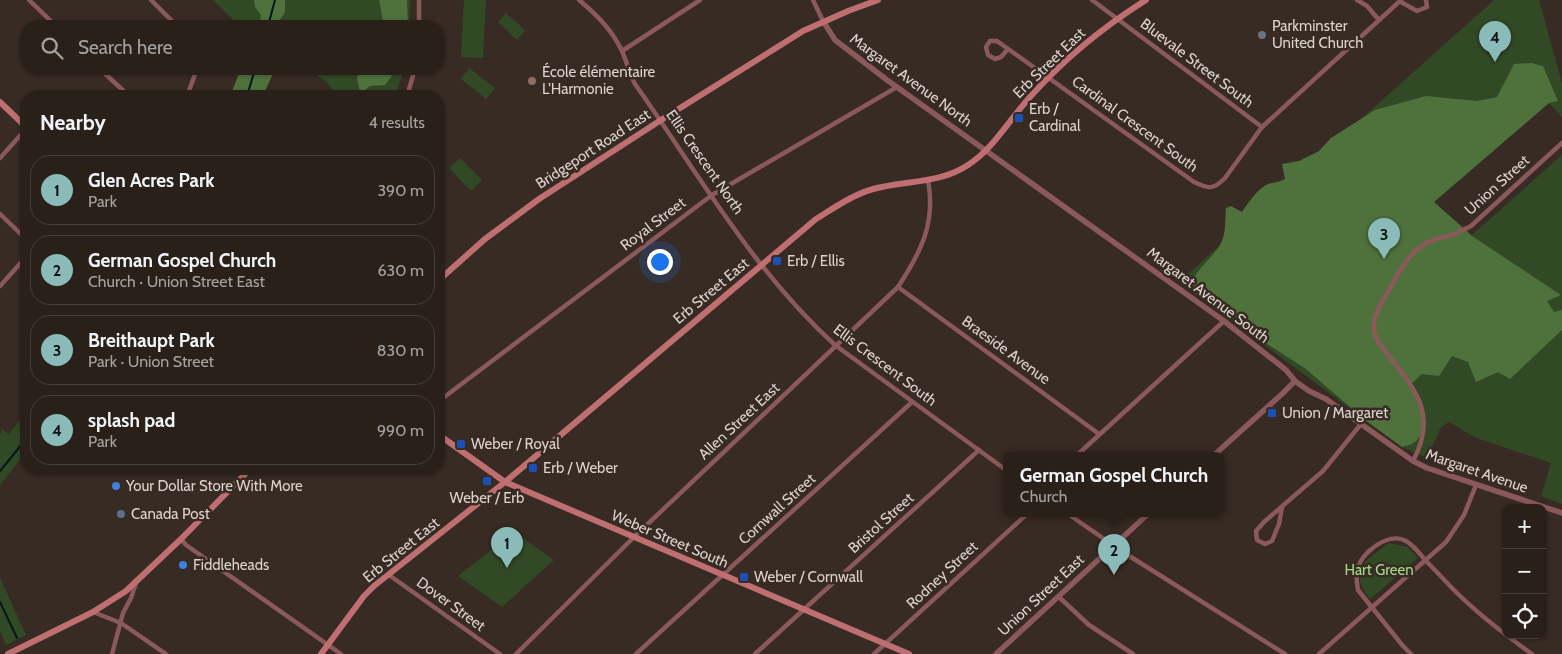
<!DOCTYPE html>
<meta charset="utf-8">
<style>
:root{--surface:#29201a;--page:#352d27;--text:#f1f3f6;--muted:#a5a3a2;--line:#453e39;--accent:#8bbbb9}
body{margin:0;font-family:Cabin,sans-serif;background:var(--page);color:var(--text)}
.controls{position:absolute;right:15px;bottom:15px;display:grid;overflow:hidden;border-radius:10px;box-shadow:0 1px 4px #0004}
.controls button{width:45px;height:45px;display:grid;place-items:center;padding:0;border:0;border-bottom:1px solid var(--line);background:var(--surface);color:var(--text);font:25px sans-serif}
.you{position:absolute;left:659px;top:261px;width:18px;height:18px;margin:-12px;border:4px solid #fff;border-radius:50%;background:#1a73e8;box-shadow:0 0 0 8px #1a73e833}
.badge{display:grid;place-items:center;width:32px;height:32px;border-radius:50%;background:var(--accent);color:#111;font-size:16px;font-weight:700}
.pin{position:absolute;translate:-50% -41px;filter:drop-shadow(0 1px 2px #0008)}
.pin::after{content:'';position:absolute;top:26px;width:18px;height:15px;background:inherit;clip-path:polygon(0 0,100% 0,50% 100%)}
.popup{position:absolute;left:1003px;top:452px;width:222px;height:65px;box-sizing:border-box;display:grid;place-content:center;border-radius:10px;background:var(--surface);filter:drop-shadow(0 1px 4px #0005);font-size:16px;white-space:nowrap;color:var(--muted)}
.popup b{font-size:19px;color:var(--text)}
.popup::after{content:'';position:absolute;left:50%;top:100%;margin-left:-10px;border:10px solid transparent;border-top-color:var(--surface)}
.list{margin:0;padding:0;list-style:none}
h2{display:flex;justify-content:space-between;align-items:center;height:65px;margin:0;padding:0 20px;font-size:21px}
h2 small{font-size:16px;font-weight:400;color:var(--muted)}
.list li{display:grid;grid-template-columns:32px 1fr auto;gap:15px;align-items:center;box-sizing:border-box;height:70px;margin:0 10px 10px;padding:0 10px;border:1px solid var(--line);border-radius:20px}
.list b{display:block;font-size:19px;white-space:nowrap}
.list p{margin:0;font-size:16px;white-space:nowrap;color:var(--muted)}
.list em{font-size:16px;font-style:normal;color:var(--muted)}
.icon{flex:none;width:28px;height:28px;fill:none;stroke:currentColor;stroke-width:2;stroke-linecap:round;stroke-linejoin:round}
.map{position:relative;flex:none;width:1562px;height:654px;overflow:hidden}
.search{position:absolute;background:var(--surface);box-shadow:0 1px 4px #0004;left:20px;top:20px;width:425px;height:55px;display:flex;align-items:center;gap:12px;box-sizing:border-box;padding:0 18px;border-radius:20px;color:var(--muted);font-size:19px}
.panel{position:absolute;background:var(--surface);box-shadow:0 1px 4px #0004;left:20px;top:90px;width:425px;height:385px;border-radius:20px}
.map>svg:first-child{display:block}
.green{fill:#324926}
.forest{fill:#4f723d}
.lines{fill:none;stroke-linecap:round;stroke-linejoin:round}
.stream{stroke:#00181c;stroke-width:2}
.minor{stroke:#8b595a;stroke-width:4.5}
.tertiary{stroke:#8b595a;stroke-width:5.5}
.secondary{stroke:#bf6f72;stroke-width:6}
.worship-dot{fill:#6b7280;stroke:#372b23;stroke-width:2}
.education-dot{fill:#8d6e63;stroke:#372b23;stroke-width:2}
.transit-dot{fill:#1a4fb4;stroke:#372b23;stroke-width:2}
.shop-dot{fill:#3f7fe0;stroke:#372b23;stroke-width:2}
.service-dot{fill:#5c6f8a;stroke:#372b23;stroke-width:2}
.labels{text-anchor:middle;stroke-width:5;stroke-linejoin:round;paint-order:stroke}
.poi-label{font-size:15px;fill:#dbd3ce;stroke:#372b23;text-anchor:start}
.street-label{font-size:15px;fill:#dbd3ce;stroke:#372b23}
.park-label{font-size:15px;fill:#a4d98a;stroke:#372b23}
</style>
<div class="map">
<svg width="1562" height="654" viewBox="0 0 1562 654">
<rect width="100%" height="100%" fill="#372b23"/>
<g class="green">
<path d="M213 0H410L409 26H239Z"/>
<path d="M464 0H486L483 58 461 57Z"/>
<path d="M1494 0H1539L1562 83V117L1549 103 1434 202 1472 235 1562 155V504L1541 496 1551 463 1476 438 1449 422 1441 427 1427 458 1402 447 1179 282Z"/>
<path d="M506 13 525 30 517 40 498 22Z"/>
<path d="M469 68 495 88 486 99 461 79Z"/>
<path d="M305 69H404L395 96H335C330 80 318 77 305 69Z"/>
<path d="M460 158 482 180 471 191 449 168Z"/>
<path d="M26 412V452L0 485V436L2 429 9 434Z"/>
<path d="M514 532 554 560 502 607 458 576Z"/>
<path d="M1389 543 1408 547 1418 558 1370 599C1347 570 1366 560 1389 543Z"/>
<path d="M0 578 26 635 6 645 0 631Z"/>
</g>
<g class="forest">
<path d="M254 0H285V12L276 26H259L261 15 255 7Z"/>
<path d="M379 0H407L408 26H384Z"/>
<path d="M1531 63 1543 66 1558 101 1549 103 1434 202 1472 236 1561 295 1547 301 1554 312 1562 310V330L1510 379 1498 372 1476 382 1468 362 1452 356 1439 376 1422 374 1410 385C1418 401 1431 425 1416 441 1413 444 1406 446 1402 447L1365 420 1306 369 1261 340 1191 287C1195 267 1214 259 1222 241 1226 232 1225 218 1226 208L1231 206 1242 212C1248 203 1257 190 1266 185 1272 182 1279 183 1285 179L1282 164 1299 161 1319 151 1331 138 1375 110 1426 96 1477 101 1497 97 1514 64Z"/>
<path d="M241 69H275L263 96H230Z"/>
<path d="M363 69H403L394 73 385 85 370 86 360 94 357 77Z"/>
</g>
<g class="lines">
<g class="stream">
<path d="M268 26 275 0"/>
<path d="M247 96 255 69"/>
<path d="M0 471 26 439"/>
<path d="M0 602 17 638"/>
</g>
<g class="minor">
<path d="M29 0 56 26"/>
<path d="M151 0 177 26"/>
<path d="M579 0C597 15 612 30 622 51 627 62 629 73 635 84 698 173 754 272 835 345L1006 470"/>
<path d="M813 0 823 21"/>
<path d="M1092 0 1262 127"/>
<path d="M1357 0 1367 6 1379 20"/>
<path d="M1401 2 1417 11 1427 7 1426 0"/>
<path d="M419 26V0"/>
<path d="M1008 49 1001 57 995 59 988 55 986 47 990 41H997L1194 182C1209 189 1213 190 1225 178L1262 127 1401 0"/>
<path d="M622 51 700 0"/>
<path d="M100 69 129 96"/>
<path d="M187 96 197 69"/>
<path d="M407 96 415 69"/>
<path d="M0 158 26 129"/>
<path d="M0 214 26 239"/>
<path d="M0 286 26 257"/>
<path d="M898 287 1099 434"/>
<path d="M439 401 712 195 897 87"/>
<path d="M1076 456 1224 321"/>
<path d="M1413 461C1437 416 1418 393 1389 356 1383 348 1375 340 1374 330 1372 315 1385 297 1392 285 1400 270 1410 252 1425 244 1434 238 1444 238 1454 234 1460 232 1465 229 1471 226L1562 143"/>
<path d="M1282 507 1279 524 1272 541 1265 544 1257 540 1256 531 1264 522 1323 471 1361 424"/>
<path d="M1068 514 1123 552 1285 654"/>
<path d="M181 539 186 545 341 654"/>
<path d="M389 575 500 654"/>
<path d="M1059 597 1089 625 1133 654"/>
<path d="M93 612 121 623 166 654"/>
<path d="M112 654 123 613 131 598 136 583"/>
<path d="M516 654 634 537 898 287C921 252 936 223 928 180"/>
<path d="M636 654 912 402"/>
<path d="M755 654 979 450"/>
<path d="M874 654 1027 514"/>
<path d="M1319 654 1446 542 1464 515 1476 485"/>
<path d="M1411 654 1403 646 1358 590C1355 574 1356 564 1368 552 1378 543 1393 534 1406 541 1415 546 1421 556 1428 563 1437 572 1446 582 1455 591 1479 615 1504 634 1532 654"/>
</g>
<g class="tertiary">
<path d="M823 21 835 40 887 80 1224 321 1286 370 1295 381 1309 391 1326 399 1413 461 1427 468 1562 513"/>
<path d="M1213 456 1282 394 1295 381"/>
<path d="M996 654 1148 514"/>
</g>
<g class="secondary">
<path d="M0 102 26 127"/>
<path d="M439 280 485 239 539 199 661 120 803 31 848 11 878 0"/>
<path d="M439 435 505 482 909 654"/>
<path d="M8 654 93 612 126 591 181 539 250 469"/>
<path d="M321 654 364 596 374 586 505 482 816 219C834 208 852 195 873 189 905 180 940 184 968 165 993 149 1010 119 1030 97 1064 59 1103 27 1146 0"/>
</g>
</g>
<circle class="worship-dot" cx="1262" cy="35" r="5"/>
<circle class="education-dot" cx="532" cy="81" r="5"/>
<g class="transit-dot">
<rect x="1014" y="113" width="10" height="10" rx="2.5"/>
<rect x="772" y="256" width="10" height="10" rx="2.5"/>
<rect x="1267" y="408" width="10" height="10" rx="2.5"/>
<rect x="456" y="439" width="10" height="10" rx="2.5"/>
<rect x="528" y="463" width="10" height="10" rx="2.5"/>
<rect x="482" y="476" width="10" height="10" rx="2.5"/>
<rect x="739" y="572" width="10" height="10" rx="2.5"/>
</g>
<g class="shop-dot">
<circle cx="116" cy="486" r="5"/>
<circle cx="183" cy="565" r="5"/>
</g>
<circle class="service-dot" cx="121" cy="514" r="5"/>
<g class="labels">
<g class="poi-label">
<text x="1272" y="31">Parkminster<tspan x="1272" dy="17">United Church</tspan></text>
<text x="542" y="77">École élémentaire<tspan x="542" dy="17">L'Harmonie</tspan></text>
<text x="1029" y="114">Erb /<tspan x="1029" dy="17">Cardinal</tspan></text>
<text x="787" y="266">Erb / Ellis</text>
<text x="1282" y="418">Union / Margaret</text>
<text x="471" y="449">Weber / Royal</text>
<text x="543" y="473">Erb / Weber</text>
<text x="126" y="491">Your Dollar Store With More</text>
<text x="487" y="503" text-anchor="middle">Weber / Erb</text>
<text x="131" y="519">Canada Post</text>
<text x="193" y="570">Fiddleheads</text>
<text x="754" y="582">Weber / Cornwall</text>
</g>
<g class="street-label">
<text transform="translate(1049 63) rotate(-44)" y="5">Erb Street East</text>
<text transform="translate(1197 63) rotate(37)" y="5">Bluevale Street South</text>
<text transform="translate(911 80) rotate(36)" y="5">Margaret Avenue North</text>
<text transform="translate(1135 124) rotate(36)" y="5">Cardinal Crescent South</text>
<text transform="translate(593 149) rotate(-33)" y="5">Bridgeport Road East</text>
<text transform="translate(705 162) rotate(55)" y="5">Ellis Crescent North</text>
<text transform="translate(1497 185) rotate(-42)" y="5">Union Street</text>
<text transform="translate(653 224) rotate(-37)" y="5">Royal Street</text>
<text transform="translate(711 291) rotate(-40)" y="5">Erb Street East</text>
<text transform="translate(1208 295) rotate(37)" y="5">Margaret Avenue South</text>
<text transform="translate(1006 350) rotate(36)" y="5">Braeside Avenue</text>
<text transform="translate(885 365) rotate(37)" y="5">Ellis Crescent South</text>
<text transform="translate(739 421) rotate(-43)" y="5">Allen Street East</text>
<text transform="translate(1477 471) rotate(19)" y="5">Margaret Avenue</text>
<text transform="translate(777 509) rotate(-42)" y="5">Cornwall Street</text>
<text transform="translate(881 523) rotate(-42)" y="5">Bristol Street</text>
<text transform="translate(670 539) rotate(23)" y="5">Weber Street South</text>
<text transform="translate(401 550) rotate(-39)" y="5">Erb Street East</text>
<text transform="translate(942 575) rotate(-43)" y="5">Rodney Street</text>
<text transform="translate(1041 595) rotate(-43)" y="5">Union Street East</text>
<text transform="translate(451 604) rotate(36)" y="5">Dover Street</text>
</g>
<g class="park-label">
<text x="1379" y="575">Hart Green</text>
</g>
</g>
</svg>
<div class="controls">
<button>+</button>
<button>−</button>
<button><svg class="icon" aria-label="locate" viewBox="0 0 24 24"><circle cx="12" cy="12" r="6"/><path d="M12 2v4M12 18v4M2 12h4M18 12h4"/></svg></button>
</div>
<div class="you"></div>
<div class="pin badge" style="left:507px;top:568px">1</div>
<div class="pin badge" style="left:1114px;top:575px">2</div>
<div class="popup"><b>German Gospel Church</b>Church</div>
<div class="pin badge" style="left:1384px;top:259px">3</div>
<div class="pin badge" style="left:1495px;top:62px">4</div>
<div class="search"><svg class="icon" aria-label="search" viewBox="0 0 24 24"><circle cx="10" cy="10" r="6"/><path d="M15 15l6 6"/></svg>Search here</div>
<section class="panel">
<h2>Nearby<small>4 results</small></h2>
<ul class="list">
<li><span class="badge">1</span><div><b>Glen Acres Park</b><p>Park</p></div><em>390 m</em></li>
<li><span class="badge">2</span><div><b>German Gospel Church</b><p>Church · Union Street East</p></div><em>630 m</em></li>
<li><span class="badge">3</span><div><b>Breithaupt Park</b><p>Park · Union Street</p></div><em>830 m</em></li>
<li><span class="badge">4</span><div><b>splash pad</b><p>Park</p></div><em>990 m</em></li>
</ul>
</section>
</div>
